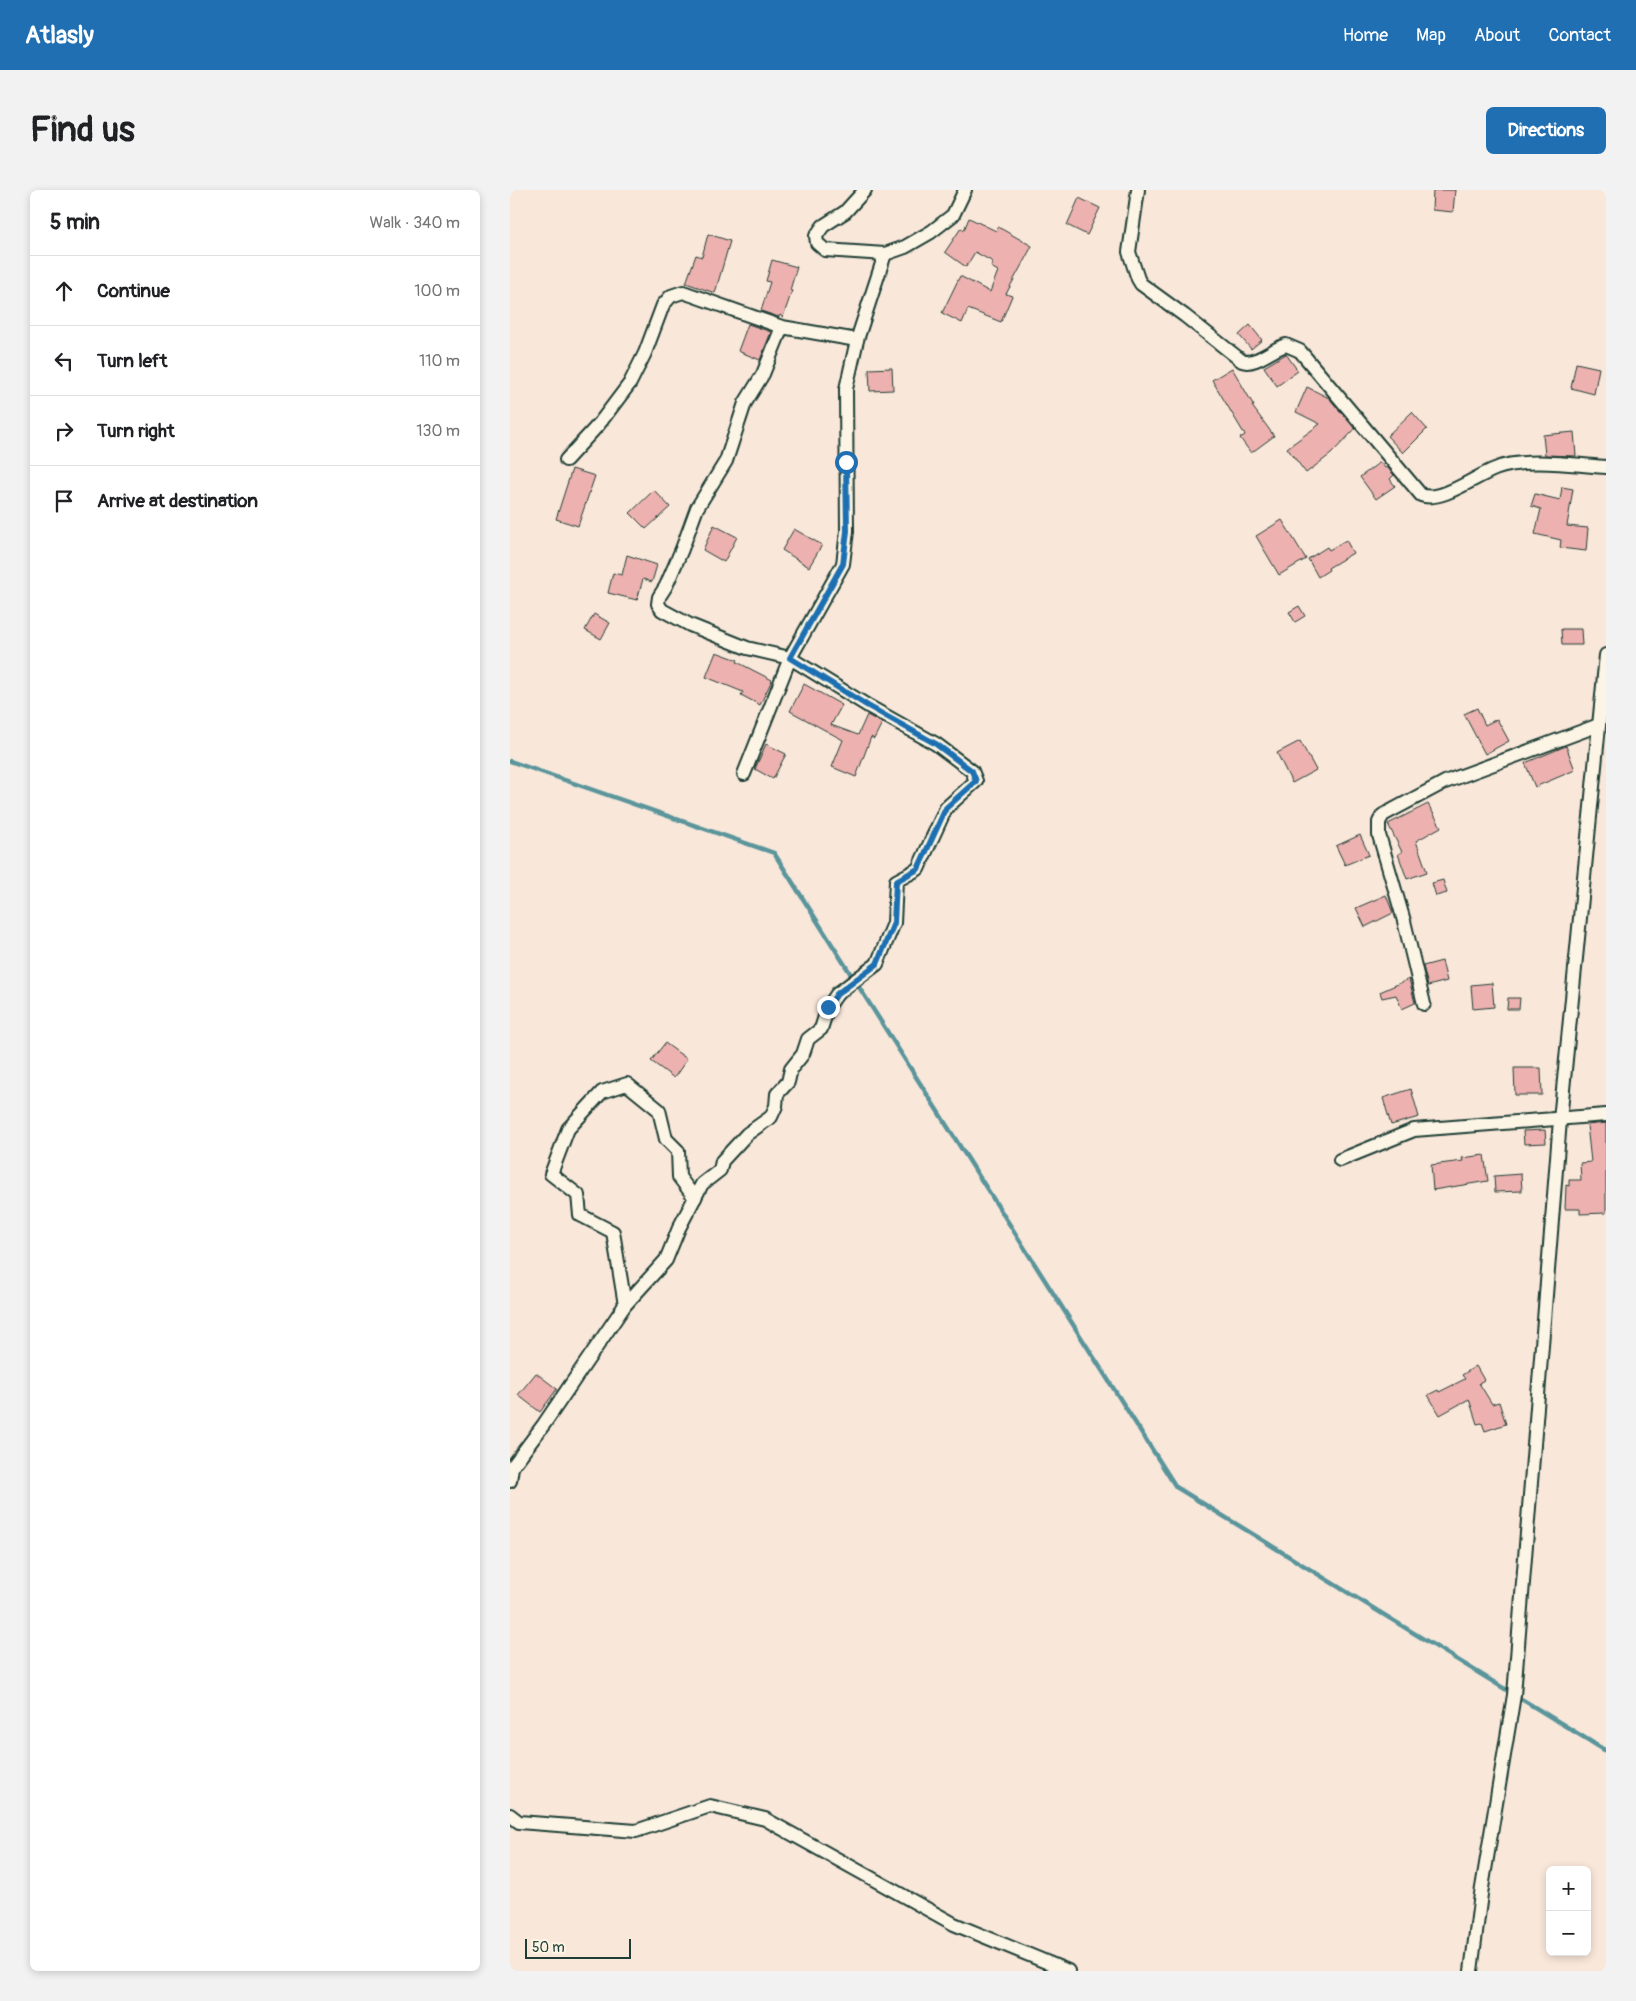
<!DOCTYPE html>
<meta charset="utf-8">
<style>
:root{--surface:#fff;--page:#f2f2f2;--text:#202124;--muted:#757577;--line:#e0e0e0;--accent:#1f6fb2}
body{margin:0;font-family:Pangolin,sans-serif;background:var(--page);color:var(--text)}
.controls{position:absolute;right:15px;bottom:15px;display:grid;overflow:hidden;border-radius:8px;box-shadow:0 2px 8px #0003}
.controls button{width:45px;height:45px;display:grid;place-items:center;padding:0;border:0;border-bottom:1px solid var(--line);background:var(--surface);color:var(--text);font:25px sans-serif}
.scale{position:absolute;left:15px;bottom:12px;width:106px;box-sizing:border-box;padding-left:5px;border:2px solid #1f3d34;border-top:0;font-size:14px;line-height:18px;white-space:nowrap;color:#1f3d34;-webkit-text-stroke:4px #fcf5e5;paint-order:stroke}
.stop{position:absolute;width:15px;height:15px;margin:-11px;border:4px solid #1f6fb2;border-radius:50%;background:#fff}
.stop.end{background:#1f6fb2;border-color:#fff;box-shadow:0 1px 5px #0008}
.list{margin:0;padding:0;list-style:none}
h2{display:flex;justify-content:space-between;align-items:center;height:65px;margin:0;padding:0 20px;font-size:21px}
h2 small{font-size:16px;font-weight:400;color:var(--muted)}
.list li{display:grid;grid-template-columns:32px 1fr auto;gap:15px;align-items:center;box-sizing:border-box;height:70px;padding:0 20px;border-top:1px solid var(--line)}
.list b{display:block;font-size:19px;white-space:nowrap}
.list em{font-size:16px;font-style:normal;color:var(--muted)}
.icon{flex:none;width:28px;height:28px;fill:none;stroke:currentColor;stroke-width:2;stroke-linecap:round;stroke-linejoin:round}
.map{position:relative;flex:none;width:1096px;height:1781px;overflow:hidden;border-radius:8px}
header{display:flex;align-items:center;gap:30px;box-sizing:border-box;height:70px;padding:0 25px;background:var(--accent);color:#fff}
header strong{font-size:24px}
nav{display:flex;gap:28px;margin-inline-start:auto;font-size:18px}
.intro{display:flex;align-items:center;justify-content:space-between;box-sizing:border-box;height:120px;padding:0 30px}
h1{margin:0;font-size:35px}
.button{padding:12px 22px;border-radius:8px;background:var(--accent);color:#fff;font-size:18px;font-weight:700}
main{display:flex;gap:30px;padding:0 30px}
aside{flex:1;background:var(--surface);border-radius:8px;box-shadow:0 2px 8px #0003}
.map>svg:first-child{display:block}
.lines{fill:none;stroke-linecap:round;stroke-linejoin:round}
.stream{stroke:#5a959b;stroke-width:4.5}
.building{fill:#edb1b0;stroke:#1f3d34}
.street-casing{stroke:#1f3d34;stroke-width:16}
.street{stroke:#fcf5e5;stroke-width:12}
.route{stroke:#1f6fb2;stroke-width:6}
</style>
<header>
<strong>Atlasly</strong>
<nav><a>Home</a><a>Map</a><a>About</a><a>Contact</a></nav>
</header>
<div class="intro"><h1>Find us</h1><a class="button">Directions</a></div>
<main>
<aside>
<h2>5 min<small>Walk · 340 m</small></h2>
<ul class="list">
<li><svg class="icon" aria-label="ahead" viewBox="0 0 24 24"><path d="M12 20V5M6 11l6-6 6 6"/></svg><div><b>Continue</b></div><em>100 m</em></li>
<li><svg class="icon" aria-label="left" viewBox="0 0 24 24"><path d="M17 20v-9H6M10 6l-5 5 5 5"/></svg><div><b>Turn left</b></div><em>110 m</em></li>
<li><svg class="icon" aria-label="right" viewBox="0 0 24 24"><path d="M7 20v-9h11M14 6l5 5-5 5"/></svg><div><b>Turn right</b></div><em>130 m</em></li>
<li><svg class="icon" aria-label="arrive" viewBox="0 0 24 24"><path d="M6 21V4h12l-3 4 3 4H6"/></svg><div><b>Arrive at destination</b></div></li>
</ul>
</aside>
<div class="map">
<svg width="1096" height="1781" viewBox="0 0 1096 1781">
<rect width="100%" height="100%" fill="#f9e7da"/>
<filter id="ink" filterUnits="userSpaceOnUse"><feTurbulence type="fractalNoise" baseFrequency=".02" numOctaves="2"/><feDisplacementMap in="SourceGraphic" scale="10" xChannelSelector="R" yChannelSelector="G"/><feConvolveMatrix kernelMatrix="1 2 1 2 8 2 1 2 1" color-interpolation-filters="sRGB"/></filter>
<g filter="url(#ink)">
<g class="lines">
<path class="stream" d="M0 571 264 663 666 1297 1096 1561"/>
</g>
<g class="building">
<path d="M923 0H945L943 22 922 20Z"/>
<path d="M569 8 590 18 577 45 557 35Z"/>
<path d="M459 28 486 41 488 37 522 56 496 104 502 106 491 132 458 119 452 133 432 123 450 86 480 102 488 81 481 77 483 72 465 62 456 77 435 62 451 38 454 40Z"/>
<path d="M198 44 220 51 205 103 176 93 186 65 192 67Z"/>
<path d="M262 70 287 77 280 100 282 101 273 127 270 125 269 127 251 121 260 92 256 91Z"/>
<path d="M238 134 261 142 250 170 228 161Z"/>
<path d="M740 135 752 150 741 159 729 145Z"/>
<path d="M776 164 788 181 767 196 754 177Z"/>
<path d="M1066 173 1089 178 1084 204 1061 198Z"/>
<path d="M382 178 383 200 360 201 359 179Z"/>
<path d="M722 178 744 216H742L764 246 741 263 730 248 735 245 702 190Z"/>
<path d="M797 197 819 208 845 239 821 264 796 283 777 258 810 234 786 222Z"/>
<path d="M902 222 917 239 893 263 877 246Z"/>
<path d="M1064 242 1066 266 1035 265 1033 245Z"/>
<path d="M870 272 875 278 877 277 884 285 880 289 885 296 866 309 850 287Z"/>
<path d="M62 279 85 286 68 336 46 329Z"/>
<path d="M1052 297 1063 299 1057 336 1078 338 1076 361 1050 358 1051 350 1025 344 1031 319 1021 316 1025 304 1050 310Z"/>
<path d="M144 300 160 317 136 339 120 323Z"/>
<path d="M772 330 796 369 769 385 746 346Z"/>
<path d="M204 335 227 347 214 372 193 360Z"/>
<path d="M284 339 312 355 299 377 272 360Z"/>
<path d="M836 350 843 363 818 378 819 380 808 387 798 369 817 357 819 360Z"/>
<path d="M117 365 147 375 142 392 133 389 127 410 98 403 103 383 112 385Z"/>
<path d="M789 416 795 426 785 432 779 422Z"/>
<path d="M84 424 100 433 91 449 75 440Z"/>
<path d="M1051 439H1071L1072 455H1052Z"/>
<path d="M206 462 228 470 227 472 262 490 250 515 231 505 233 502 196 487Z"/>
<path d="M294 494 332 515 321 535 348 545 357 525 372 533 364 549 361 547 346 587 322 577 333 550 280 521Z"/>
<path d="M967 518 975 535 987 529 999 551 975 564 954 524Z"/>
<path d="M790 551 806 580 782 593 767 563Z"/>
<path d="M256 554 276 564 263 589 245 579Z"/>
<path d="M1056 556 1065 580 1025 597 1015 573Z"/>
<path d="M918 614 931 637 906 651 917 682 897 689 888 664 892 662 878 634Z"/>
<path d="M850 645 859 665 835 675 826 656Z"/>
<path d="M933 690 937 703 926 706 922 693Z"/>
<path d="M876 705 883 723 855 737 846 718Z"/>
<path d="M932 771 937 791 918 796 913 776Z"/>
<path d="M899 789 905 813 892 819 886 805 872 808 870 802Z"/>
<path d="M982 793 984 817 963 819 961 795Z"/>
<path d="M998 808H1010L1009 819H997Z"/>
<path d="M155 853 177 869 164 888 141 871Z"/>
<path d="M1004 878H1031L1032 905H1005Z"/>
<path d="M901 899 909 927 881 935 873 908Z"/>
<path d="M1096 933V1023L1070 1024V1019H1055L1056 995 1059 996V990H1071L1070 973 1081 972 1077 935Z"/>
<path d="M1035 940 1036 953 1014 954 1013 941Z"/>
<path d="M974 965 978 991 923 1000 921 975 953 971 952 968Z"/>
<path d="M1011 984 1012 1001 985 1002 984 986Z"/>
<path d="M966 1176 974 1190 969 1193 982 1214 989 1212 996 1234 975 1241 972 1233 967 1234 959 1209 930 1225 918 1205 928 1200 929 1202 955 1189 952 1185Z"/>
<path d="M26 1183 47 1199 30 1222 8 1205Z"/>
</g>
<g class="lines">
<g class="street-casing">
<g id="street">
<path d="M355 0 335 22 313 36 306 46 307 53 315 60 375 64 395 57 421 42 443 25 455 0"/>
<path d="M628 0 619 62 628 89 631 94 675 126 732 171C745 176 762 159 776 155L790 161 911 305C931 313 966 286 985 279 1013 267 1066 275 1096 277"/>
<path d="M272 137 347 150"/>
<path d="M56 270 89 234 120 193 135 163 153 115 161 106 173 102 272 137 253 184 235 213 216 271 187 318 172 359 156 396 149 407 148 414 152 420 180 435 237 458 280 468 333 374 337 341 336 199 347 150 375 64"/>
<path d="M914 814 894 731 869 645V632L873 625 935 592 1089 535"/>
<path d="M830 970 904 940 1096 925"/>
<path d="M115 1115 103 1042 70 1025 68 1005 41 984 58 939 92 902 117 894 149 920 156 949 168 961 169 987 185 1008"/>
<path d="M0 1291 2 1277 34 1234 115 1115 156 1070 169 1038 192 994 210 980 212 971 237 944 261 927 266 916 267 904 278 892 281 879 293 864 298 849 311 839 318 817 327 804 367 774 384 733 386 691 408 679 436 618 466 591 462 581 426 554 358 516 280 468 234 584"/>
<path d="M0 1625 9 1632 126 1641 200 1616 255 1629 444 1734 558 1781"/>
<path d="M961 1781 971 1704 1004 1505 1050 930 1096 465"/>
</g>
</g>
<use href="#street" class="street"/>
</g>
</g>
<g class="lines" filter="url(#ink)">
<path class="route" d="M318 817 327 804 367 774 384 733 386 691 408 679 436 618 466 591 462 581 426 554 358 516 280 468 333 374 337 341 336 272"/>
</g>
</svg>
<div class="controls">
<button>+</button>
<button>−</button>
</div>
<div class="scale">50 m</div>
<div class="stop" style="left:336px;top:272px"></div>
<div class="stop end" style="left:318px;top:817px"></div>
</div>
</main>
